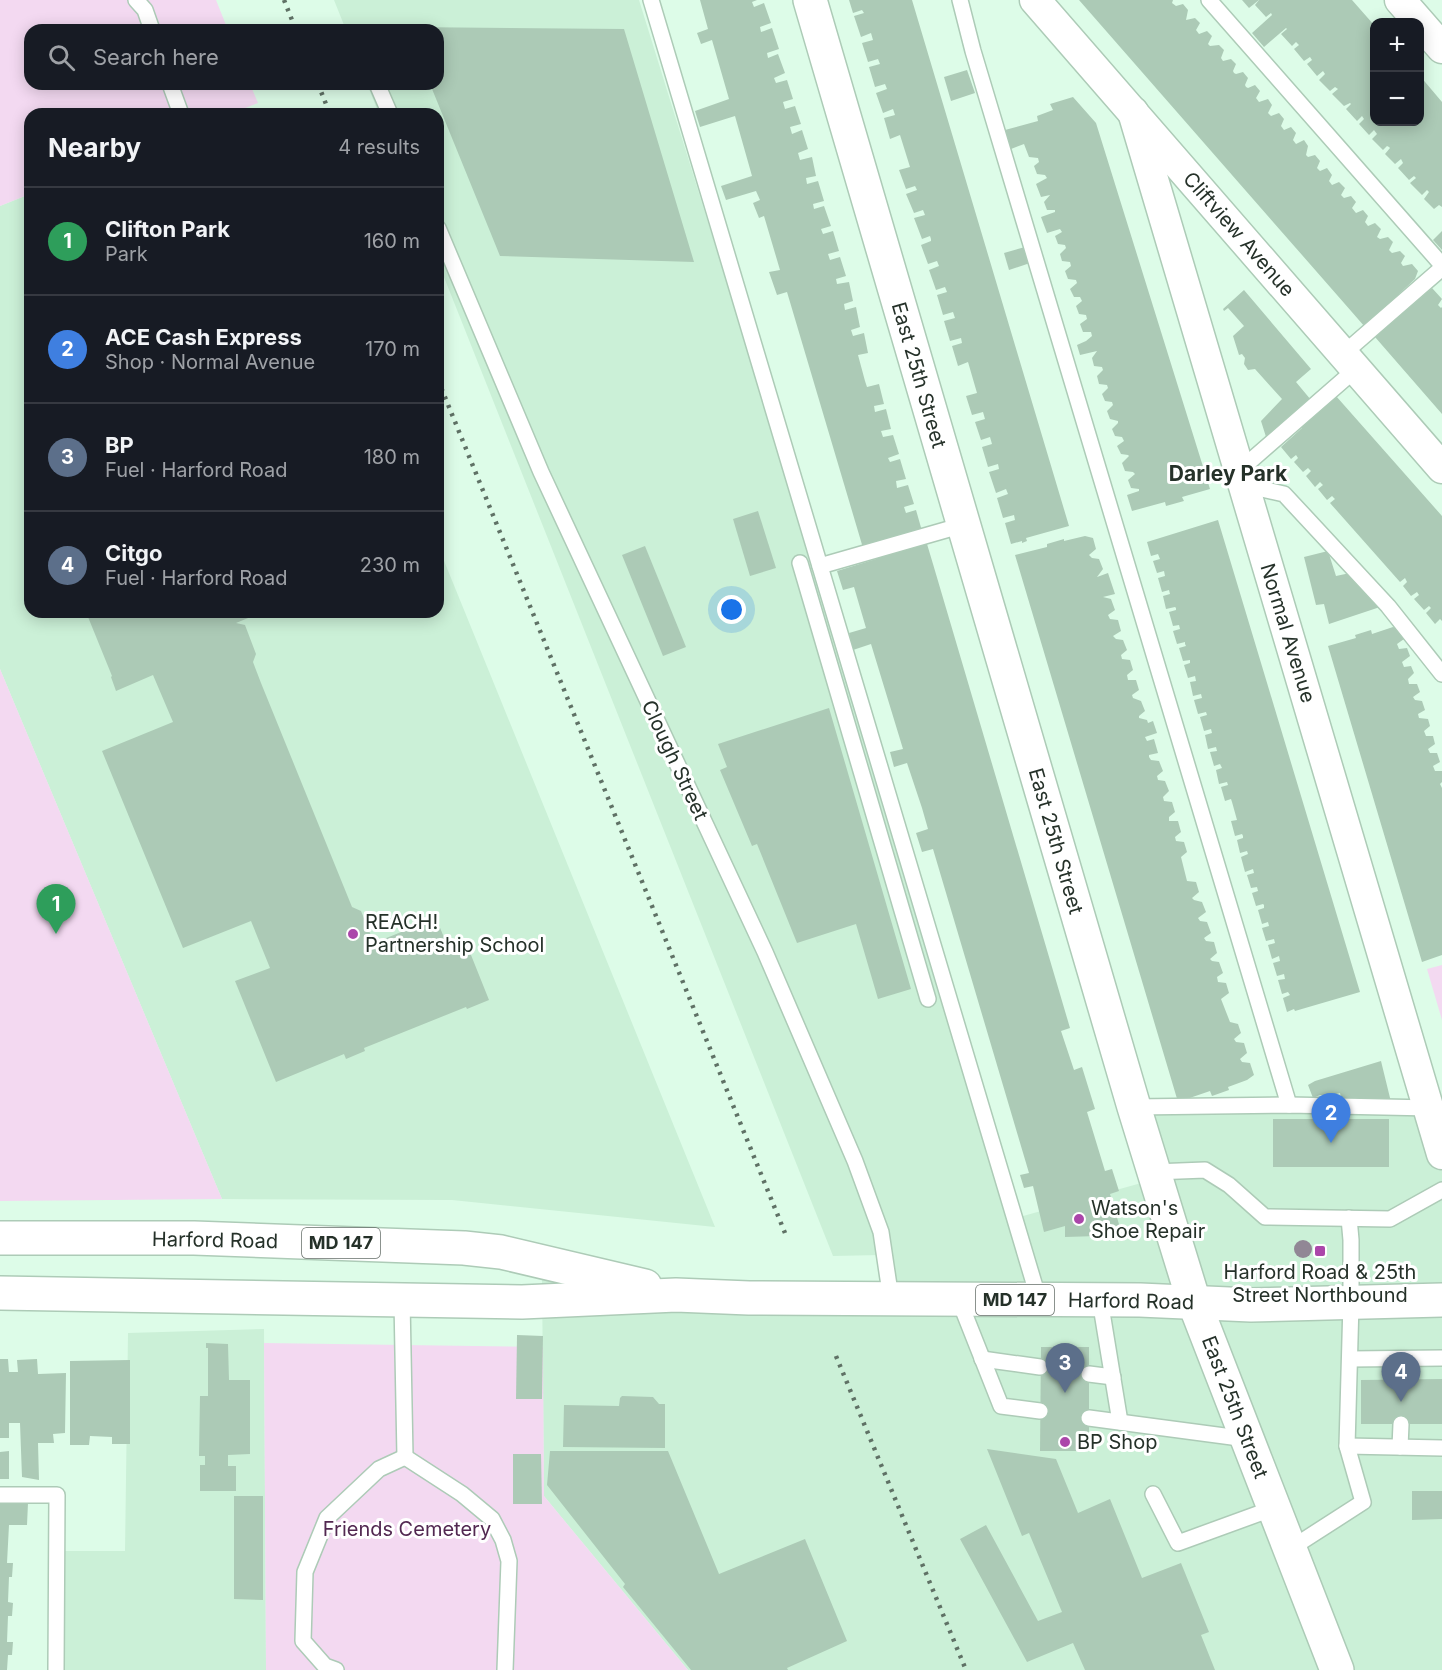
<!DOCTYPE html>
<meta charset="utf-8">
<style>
:root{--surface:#171b24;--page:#242831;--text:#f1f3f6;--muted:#9ea1a6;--line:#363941;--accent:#7c3aed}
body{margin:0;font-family:Inter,sans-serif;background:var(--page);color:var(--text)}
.controls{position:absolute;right:18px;top:18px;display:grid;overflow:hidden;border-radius:12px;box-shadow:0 3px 15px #0003}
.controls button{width:54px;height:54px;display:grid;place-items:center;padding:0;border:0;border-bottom:2px solid var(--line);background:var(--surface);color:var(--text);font:30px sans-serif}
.you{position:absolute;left:732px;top:610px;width:21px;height:21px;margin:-15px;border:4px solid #fff;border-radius:50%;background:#1a73e8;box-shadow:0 0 0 9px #1a73e833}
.badge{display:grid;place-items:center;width:39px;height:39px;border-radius:50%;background:var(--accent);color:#fff;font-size:20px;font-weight:700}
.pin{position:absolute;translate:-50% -50px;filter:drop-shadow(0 2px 3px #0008)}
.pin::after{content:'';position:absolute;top:32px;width:21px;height:18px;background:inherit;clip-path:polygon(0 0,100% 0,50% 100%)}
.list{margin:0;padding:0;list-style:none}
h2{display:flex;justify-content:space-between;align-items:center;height:78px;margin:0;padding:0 24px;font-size:26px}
h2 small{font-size:20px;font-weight:400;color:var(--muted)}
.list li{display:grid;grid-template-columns:39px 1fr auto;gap:18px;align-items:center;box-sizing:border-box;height:108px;padding:0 24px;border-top:2px solid var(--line)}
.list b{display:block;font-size:22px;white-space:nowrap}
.list p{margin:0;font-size:20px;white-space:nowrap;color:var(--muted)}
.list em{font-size:20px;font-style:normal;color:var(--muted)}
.icon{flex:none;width:33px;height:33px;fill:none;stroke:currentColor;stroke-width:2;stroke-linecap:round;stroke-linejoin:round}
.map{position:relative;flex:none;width:1442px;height:1670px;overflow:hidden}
.search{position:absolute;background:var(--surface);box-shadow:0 3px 15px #0003;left:24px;top:24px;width:420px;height:66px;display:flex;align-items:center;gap:15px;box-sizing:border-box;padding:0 21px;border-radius:18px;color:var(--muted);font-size:22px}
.panel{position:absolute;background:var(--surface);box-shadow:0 3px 15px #0003;left:24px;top:108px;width:420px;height:510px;border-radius:18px}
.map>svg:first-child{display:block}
.built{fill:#cbf0d7}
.green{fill:#f3d9f1}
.building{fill:#accab6}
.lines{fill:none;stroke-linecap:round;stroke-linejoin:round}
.service-casing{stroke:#adcbb7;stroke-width:18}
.minor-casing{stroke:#adcbb7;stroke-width:33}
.secondary-casing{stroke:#adcbb7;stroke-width:36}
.primary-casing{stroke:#adcbb7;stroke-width:36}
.service{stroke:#fff;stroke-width:15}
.minor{stroke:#fff;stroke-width:30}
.secondary{stroke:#fff;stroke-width:33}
.primary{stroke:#fff;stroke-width:33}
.rail{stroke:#5f7165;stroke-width:4.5;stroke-dasharray:3 6;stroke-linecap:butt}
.tree{fill:#918795}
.poi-dot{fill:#ab46aa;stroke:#fff;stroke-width:2}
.labels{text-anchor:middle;stroke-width:6;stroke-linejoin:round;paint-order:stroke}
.shield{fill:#fff;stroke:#666f69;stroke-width:1.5}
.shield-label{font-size:18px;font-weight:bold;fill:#253129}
.street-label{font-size:20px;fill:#253129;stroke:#fff}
.poi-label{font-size:20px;fill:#253129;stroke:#fff;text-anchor:start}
.park-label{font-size:20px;fill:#522851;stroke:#fff}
.neighbourhood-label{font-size:21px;font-weight:bold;fill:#253129;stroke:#fff}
</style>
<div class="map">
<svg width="1442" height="1670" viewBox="0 0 1442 1670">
<rect width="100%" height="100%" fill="#ddfce8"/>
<g class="built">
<path d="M334 0H639L957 1024 1009 1220 1152 1180 1131 1109 1442 1111V1670H688L544 1496 542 1279 740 1291 884 1292 880 1255 833 1256 438 262V114H379L367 84H438V30H346Z"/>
<path d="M30 194V612H438V546L715 1227 452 1200 222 1199 0 669V206Z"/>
<path d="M264 1329 266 1670H54L53 1551H125L128 1333Z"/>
</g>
<g class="green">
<path d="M0 0H216L228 30H30V84H250L258 103 230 114H30V194L0 206Z"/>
<path d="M0 669 222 1199 0 1201Z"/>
<path d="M1442 965V1020L1427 969Z"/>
<path d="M264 1343 543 1347 544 1496 688 1670H266Z"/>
</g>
<g class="building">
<path d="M700 0H757L752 2 754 7 764 3 771 23 760 27 761 32 772 28 779 49 767 53 768 58 778 54 785 73 774 78 776 83 787 80 793 99 783 102 785 109 795 106 801 124 790 127 792 134 802 130 808 149 798 153 800 160 812 157 816 176 806 178 807 184 818 181 824 201 813 204 814 209 824 206 831 226 821 229 823 234 833 231 839 251 828 254 830 260 840 257 846 276 836 279 837 284 849 282 853 301 844 304 845 310 856 307 860 327 851 330 853 336 864 333 868 353 858 355 865 381 867 387 879 384 884 404 874 406 875 412 886 409 891 429 881 431 883 437 893 435 899 454 888 458 890 462 900 459 906 479 896 481 897 488 908 485 914 504 904 507 906 513 916 510 922 531 863 548 787 292 777 295 769 272 780 270 764 216 759 218 753 203 760 200 756 191 726 200 721 186 752 176 735 116 700 127 695 111 729 99 712 40 701 44 697 33 708 29Z"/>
<path d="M849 0H912L1069 526 1026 538 1027 541 1022 543V541L1011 544 1005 523 1015 520 1014 515 1003 518 997 498 1008 494 1006 489 996 493 989 472 999 469 998 464 988 467 982 447 992 444 990 437 981 440 975 422 985 419 983 412 972 415 966 396 977 393 968 362 958 366 952 346 962 343 961 338 950 341 944 321 955 318 953 312 943 315 937 295 947 292 945 287 936 290 929 270 939 266 937 261 928 264 921 245 931 241V239L930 236 922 239 914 218 925 215 923 210 914 213 906 194 917 190 915 186 906 189 899 170 910 167 900 135 890 139 884 118 895 115 893 109 883 113 876 93 887 89 885 84 875 87 869 67 880 64 878 59 868 62 862 43 873 40 871 33 861 37 854 16 864 13 862 10 853 13Z"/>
<path d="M1079 0H1173L1172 3 1176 6 1183 4 1188 10 1186 20 1195 18 1200 23 1196 30 1199 34 1207 31 1212 36 1208 44 1210 46 1219 45 1224 50 1221 58 1223 61 1231 59 1236 64 1233 71 1234 73 1236 74 1243 72 1248 78 1245 85 1246 87 1248 88 1255 85 1260 91 1256 98 1259 102 1268 99 1272 105 1268 113 1271 116 1279 113 1284 119 1281 126 1284 130 1291 127 1296 133 1293 140 1296 144 1304 140 1308 146 1306 155 1308 157 1315 155 1320 161 1317 168 1320 171 1327 168 1332 175 1329 181 1332 185 1339 182 1345 188 1341 195 1344 198 1351 196 1356 202 1352 208 1356 213 1363 210 1368 216 1365 222 1368 226 1375 223 1381 229 1377 237 1380 239 1388 237 1393 242 1389 250 1392 253 1400 251 1405 256 1401 263 1403 266 1412 264 1418 271 1415 279 1399 294 1401 297 1389 308 1386 306 1365 327Z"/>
<path d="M1242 0H1259L1249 8Z"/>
<path d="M1259 0H1352L1374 25V122H1420V76L1442 102V207L1439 205 1434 209 1424 199 1429 192 1427 190 1422 195 1410 183 1416 178 1414 176 1409 180 1398 168 1403 163 1401 159 1395 164 1385 154 1390 148 1389 147 1387 146 1383 150 1372 139 1377 134 1374 130 1369 135 1359 124 1364 119 1362 116 1357 121 1346 109 1351 104 1350 103 1344 106 1332 94 1338 89 1335 87 1330 91 1319 80 1325 74 1323 71 1317 76 1307 64 1312 60 1310 57 1304 61 1294 49 1299 45 1296 42 1292 46 1281 34 1287 29 1286 28 1264 47 1252 33 1272 15 1271 13 1266 17 1255 5Z"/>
<path d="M407 27 624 29 694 262 500 256 430 84H438V30H408Z"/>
<path d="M967 70 975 93 951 101 944 77Z"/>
<path d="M1073 97 1096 123 1210 489 1182 497 1184 501 1166 506 1165 502 1132 511 1127 495 1139 491V489L1131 488 1128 480 1135 474 1133 472 1125 471 1122 463 1129 456 1128 455 1121 454 1117 446 1124 441 1122 437 1115 436 1112 429 1118 423V421L1110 419 1107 411 1113 405 1112 402 1105 401 1102 394 1108 388 1107 385 1099 384 1097 376 1103 370 1102 367 1094 366 1092 358 1097 351 1080 355 1077 345 1086 341 1092 336 1091 332H1083L1080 324 1087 319 1086 315 1079 314 1076 306 1082 301 1080 297H1074L1070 289 1077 283 1076 280 1068 279 1065 271 1071 266 1070 262 1062 261 1060 254 1066 248 1065 245 1058 244 1055 236 1062 232 1060 229 1047 233 1041 217 1055 212V210H1047L1044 202 1050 195 1041 197 1036 184 1047 178 1045 175 1037 174 1034 166 1039 162 1038 158 1029 157 1024 144 1011 149 1005 130 1038 121 1037 116 1053 110 1050 104Z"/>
<path d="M1442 231V250L1433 240Z"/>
<path d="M1025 247 1030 263 1009 270 1004 253Z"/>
<path d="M1432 288 1442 299 1438 305 1441 308 1442 307V414L1375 337 1398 317 1396 314 1408 303 1411 306Z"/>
<path d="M1244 290 1311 369 1296 382 1311 400 1267 440 1261 421 1282 399 1255 369 1248 370 1244 364 1245 358 1242 354 1239 355 1233 336 1244 326 1228 308 1224 311 1223 309Z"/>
<path d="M1336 396 1442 516V621L1440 619 1435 624 1426 613 1431 608 1429 606 1424 610 1414 599 1419 595 1417 592 1411 596 1403 586 1407 582 1405 578 1400 582 1330 503 1335 499 1332 496 1327 500 1318 489 1323 485 1320 482 1315 487 1306 476 1311 471 1308 468 1303 472 1294 462 1298 458 1296 455 1291 459 1281 447 1302 428 1299 425 1312 413 1315 415Z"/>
<path d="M758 511 776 568 750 576 733 519Z"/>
<path d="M1218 520 1360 992 1295 1011 1294 1009 1287 1012 1283 998 1290 995 1288 992 1282 994 1278 980 1285 979 1284 974 1277 976 1273 963 1280 961 1279 956 1272 959 1268 945 1275 943 1274 939 1266 941 1262 928 1269 926 1268 922 1262 924 1258 910 1264 908V905L1263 904 1256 906 1252 893 1258 891 1257 887 1251 888 1247 875 1254 873 1253 869 1245 872 1241 857 1248 854 1247 851 1240 853 1237 840 1243 838V836L1242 834 1235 836 1231 821 1237 820 1232 802 1231 799 1225 801 1221 787 1228 785 1227 782 1219 784 1216 770 1222 768 1220 764 1214 766 1210 752 1217 751 1216 747 1208 749 1205 735 1212 733 1211 729 1204 731 1200 717 1207 715 1206 712 1198 714 1194 700 1202 698 1201 694 1193 696 1190 682 1196 681 1195 676 1188 678 1184 665 1190 663V660L1183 661 1179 648 1186 646 1185 644V642L1177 644 1173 631 1180 629 1179 625 1173 626 1169 612 1176 610V608L1175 607 1166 609 1163 596 1170 594 1169 590 1162 592 1158 578 1165 576 1164 571 1157 573 1153 561 1160 559 1158 554 1151 556 1147 542Z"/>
<path d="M1085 536 1093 538 1096 549 1089 555 1092 558 1099 559 1103 569 1097 577 1108 573 1115 594 1103 597 1111 599 1115 610 1108 615 1110 619 1118 620 1121 631 1113 636 1116 639 1123 640 1127 650 1121 655 1122 659 1130 660 1133 670 1127 675 1128 680H1136L1139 690 1132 695 1133 698 1141 701 1145 711 1139 716V718L1147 720 1148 723 1153 721 1157 733 1145 737 1147 741 1154 739 1158 753 1149 755V757L1151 760 1159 761 1163 771 1157 776 1158 780 1165 781 1169 791 1163 797 1164 801 1172 802 1175 812 1169 817V821H1178L1181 832 1175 837 1176 841 1184 842 1187 852 1181 857 1187 881 1196 882 1199 892 1192 898 1194 900 1202 902 1206 912 1198 918 1200 921 1207 922 1211 933 1204 938 1206 941 1214 942 1217 953 1210 959 1212 961 1219 962 1223 973 1217 977 1218 982 1226 983 1229 993 1221 999 1230 1022 1238 1024 1241 1033 1234 1039 1236 1042 1244 1043 1247 1053 1240 1059 1242 1062 1250 1063 1254 1075 1247 1080 1228 1087 1229 1090 1212 1096 1210 1091 1178 1102 1015 555 1047 547V544L1064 539V541Z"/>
<path d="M917 544 918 546 927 544 933 564 1070 1028 1061 1031 1074 1070 1082 1067 1095 1109 1087 1112 1105 1171 1112 1169 1119 1191 1110 1194 1121 1231H1098V1236L1065 1237V1226L1044 1232 1033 1186 1024 1188 1020 1175 1029 1173 933 849 922 852 916 833 928 829 922 808 907 763 894 767 890 752 903 749 871 644 853 650 849 633 866 628 854 587 843 590 837 571 876 559 875 555 892 550 893 554Z"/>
<path d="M645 546 686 647 663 656 622 555Z"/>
<path d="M1328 551 1336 576 1350 573 1380 607 1329 624 1324 604 1316 605 1304 557Z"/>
<path d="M86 612H263L236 623 245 625 256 654 253 662 261 683 352 907 361 911 372 938 369 945 436 918 450 952 467 945 489 1000 467 1009 466 1007 364 1048 365 1051 346 1059 344 1054 276 1082 235 981 270 968 251 921 183 948 102 751 173 722 153 675 116 691 111 677 112 676Z"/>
<path d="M1393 627 1400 629 1404 639 1397 644 1399 649 1407 648 1410 656 1402 662 1404 667 1411 666 1414 673 1408 679 1409 684H1417L1420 692 1413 697 1415 700 1422 701 1425 710 1418 714 1419 718 1428 719 1430 726 1424 731 1426 736H1433L1435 744 1428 749 1430 753H1437L1440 762 1433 766 1435 771H1442V782L1440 784 1442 788V955L1422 962 1328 646 1356 638 1355 635 1371 630 1372 634Z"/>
<path d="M829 708 911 989 878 999 856 924 797 943 757 844 752 846 720 770 727 767 718 744Z"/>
<path d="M1381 1061 1391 1102 1342 1101 1340 1093 1329 1096 1320 1095 1313 1098 1308 1085 1315 1081Z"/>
<rect x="1273" y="1119" width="116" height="48"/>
<path d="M517 1335 543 1336 542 1399H516Z"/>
<path d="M206 1343 228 1344 229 1380H250V1454L228 1455V1466H236V1491H200V1465H205V1456H199L200 1396H208V1348H206Z"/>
<path d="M1041 1347H1089V1451H1040Z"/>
<path d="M0 1359H8L9 1372H18L17 1360 37 1359 38 1374 66 1373 65 1433 53 1434 54 1443H38L39 1480 22 1477 20 1423H9V1438H0Z"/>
<path d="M130 1360V1444H112V1437L90 1436 89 1445H70V1361Z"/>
<path d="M1442 1379V1424H1361V1380Z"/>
<path d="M622 1396 653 1397 659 1404H665V1448L563 1447 564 1405 619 1406 620 1398Z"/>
<path d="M987 1449 1056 1459 1078 1513 1110 1499 1142 1578 1181 1563 1209 1632 1201 1635 1215 1670H1085L1073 1643 1027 1662 960 1539 986 1525 1038 1621 1062 1612 1029 1533 1022 1536Z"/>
<path d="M9 1451V1479H0V1452Z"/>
<path d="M550 1451H668L719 1574 805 1539 847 1641 787 1668 788 1670H691L623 1587 625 1584 547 1485Z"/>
<path d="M513 1454H541L542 1504H513Z"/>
<path d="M1412 1491H1442V1519L1412 1520Z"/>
<path d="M234 1496H263V1600L234 1599Z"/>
<path d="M0 1503H28L27 1525H9L7 1563H13L12 1577H9L8 1602 13 1603 12 1616H8L7 1642H13L12 1655H8L7 1670H0Z"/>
</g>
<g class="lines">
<g class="service-casing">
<g id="service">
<path d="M136 0 145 10 152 30"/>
<path d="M651 0 1039 1300"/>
<path d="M960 0 973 51 1289 1105"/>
<path d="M1209 0 1442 265"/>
<path d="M170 84 181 114"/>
<path d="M377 84 390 114"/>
<path d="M438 228 541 472 765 952 855 1161 881 1232 891 1299"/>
<path d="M1343 354 1442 268"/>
<path d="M1240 470 1356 369"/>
<path d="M1244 485 1284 494 1388 606 1442 674"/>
<path d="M800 563 928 999"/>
<path d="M820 566 963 525"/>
<path d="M1134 1107 1289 1105 1431 1108"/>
<path d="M1154 1172 1205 1170 1229 1185 1265 1217 1390 1219 1442 1190"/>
<path d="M959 1300 1001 1406 1040 1411"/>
<path d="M1100 1300 1120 1422"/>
<path d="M402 1301 405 1457"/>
<path d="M982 1359 1040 1367"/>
<path d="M1350 1359 1442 1358"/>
<path d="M1089 1374 1113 1377"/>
<path d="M1403 1380 1406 1359"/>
<path d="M1089 1418 1247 1439"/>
<path d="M1347 1446 1442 1448"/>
<path d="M1400 1447 1401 1424"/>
<path d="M405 1457 462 1494 492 1519 503 1540 509 1561 505 1670"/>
<path d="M1153 1494 1178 1543 1274 1508"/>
<path d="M0 1495H57L56 1670"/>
<path d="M1290 1549 1363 1502 1347 1446 1351 1303V1240L1349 1218"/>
<path d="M336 1670 325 1666 303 1641 305 1572 327 1518 379 1469 405 1457"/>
</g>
</g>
<g class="minor-casing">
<g id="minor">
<path d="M1035 0 1442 468"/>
<path d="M1400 0 1442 48"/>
<path d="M1133 112 1442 1154"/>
</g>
</g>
<g class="secondary-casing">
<path id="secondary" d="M810 0 1134 1107 1194 1302 1337 1670"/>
</g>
<g class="primary-casing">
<g id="primary">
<path d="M0 1238H194L464 1248 501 1252 645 1286"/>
<path d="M0 1293 522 1302 676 1295 749 1298 1140 1300 1251 1305 1442 1300"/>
</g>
</g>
<use href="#service" class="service"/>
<use href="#minor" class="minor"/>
<use href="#secondary" class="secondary"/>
<use href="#primary" class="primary"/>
<g class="rail">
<path d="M284 0 296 30"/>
<path d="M318 84 330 114"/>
<path d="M438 380 785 1233"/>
<path d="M836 1356 966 1670"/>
</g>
</g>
<circle class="tree" cx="1303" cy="1249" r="9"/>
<g class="poi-dot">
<circle cx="353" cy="934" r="6"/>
<circle cx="1079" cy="1219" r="6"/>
<rect x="1314" y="1245" width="12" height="12" rx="3"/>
<circle cx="1065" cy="1442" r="6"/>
</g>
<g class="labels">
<g class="shield">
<rect x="302" y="1228" width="78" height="30" rx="4.5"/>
<rect x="976" y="1285" width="78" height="30" rx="4.5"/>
</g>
<g class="shield-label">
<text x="341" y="1249">MD 147</text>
<text x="1015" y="1306">MD 147</text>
</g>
<g class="street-label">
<text transform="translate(1239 234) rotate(49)" y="7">Cliftview Avenue</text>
<text transform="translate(919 375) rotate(74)" y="7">East 25th Street</text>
<text transform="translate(1288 633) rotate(73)" y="7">Normal Avenue</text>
<text transform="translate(675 760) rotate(65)" y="7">Clough Street</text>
<text transform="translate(1056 841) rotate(74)" y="7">East 25th Street</text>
<text transform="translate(215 1240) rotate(1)" y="7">Harford Road</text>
<text transform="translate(1131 1301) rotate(1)" y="7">Harford Road</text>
<text transform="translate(1235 1407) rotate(69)" y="7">East 25th Street</text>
</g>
<g class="poi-label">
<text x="365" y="929">REACH!<tspan x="365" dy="23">Partnership School</tspan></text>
<text x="1091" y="1215">Watson's<tspan x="1091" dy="23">Shoe Repair</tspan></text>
<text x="1320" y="1279" text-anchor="middle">Harford Road &amp; 25th<tspan x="1320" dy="23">Street Northbound</tspan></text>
<text x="1077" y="1449">BP Shop</text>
</g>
<g class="park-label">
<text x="407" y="1536">Friends Cemetery</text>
</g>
<g class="neighbourhood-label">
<text x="1228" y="481">Darley Park</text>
</g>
</g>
</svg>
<div class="controls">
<button>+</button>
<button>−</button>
</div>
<div class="you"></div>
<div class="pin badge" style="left:56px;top:934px;background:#2e9e5b">1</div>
<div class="pin badge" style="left:1331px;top:1143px;background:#3f7fe0">2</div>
<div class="pin badge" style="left:1065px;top:1393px;background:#5c6f8a">3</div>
<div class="pin badge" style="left:1401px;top:1402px;background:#5c6f8a">4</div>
<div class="search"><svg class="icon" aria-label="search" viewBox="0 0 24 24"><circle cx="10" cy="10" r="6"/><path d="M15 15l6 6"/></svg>Search here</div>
<section class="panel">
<h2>Nearby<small>4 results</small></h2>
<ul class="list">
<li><span class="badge" style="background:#2e9e5b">1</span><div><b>Clifton Park</b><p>Park</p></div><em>160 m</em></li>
<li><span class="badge" style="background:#3f7fe0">2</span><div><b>ACE Cash Express</b><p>Shop · Normal Avenue</p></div><em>170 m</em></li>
<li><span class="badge" style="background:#5c6f8a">3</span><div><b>BP</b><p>Fuel · Harford Road</p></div><em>180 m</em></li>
<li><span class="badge" style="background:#5c6f8a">4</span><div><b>Citgo</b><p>Fuel · Harford Road</p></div><em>230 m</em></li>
</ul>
</section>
</div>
